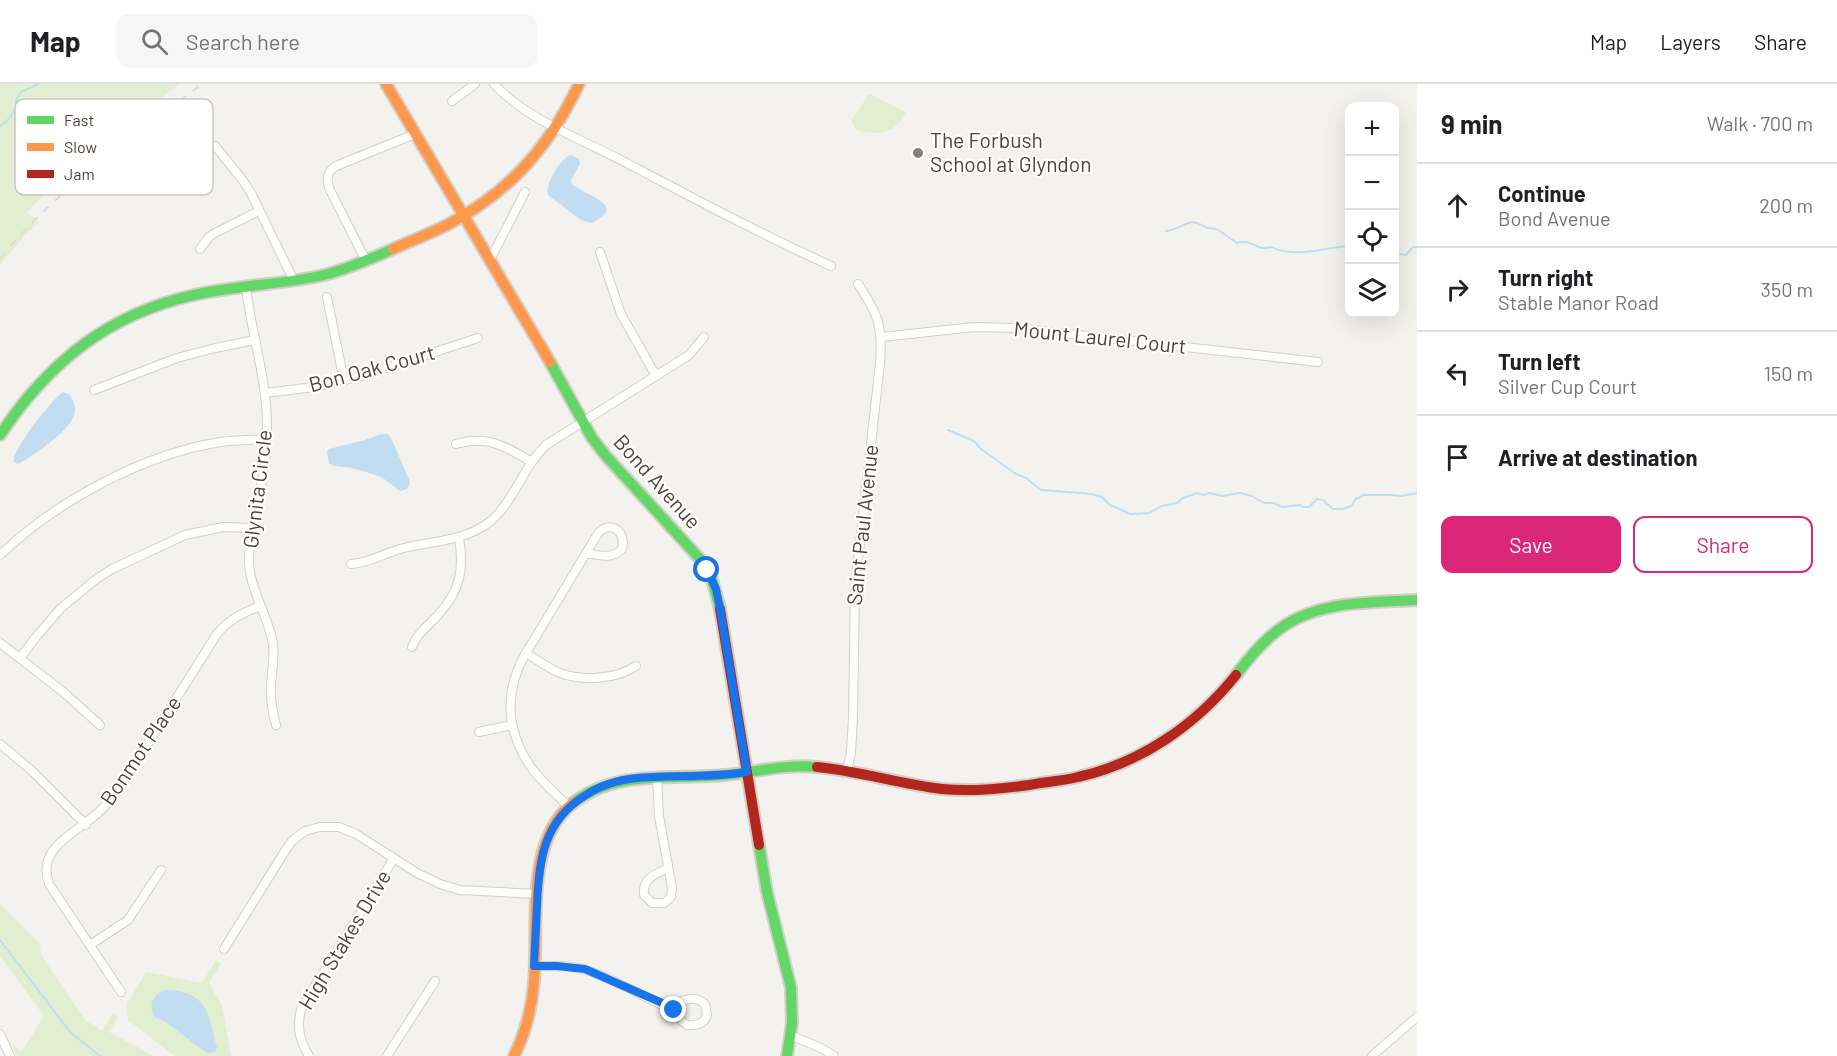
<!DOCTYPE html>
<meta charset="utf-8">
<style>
:root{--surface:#fff;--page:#f6f6f6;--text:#202124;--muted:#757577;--line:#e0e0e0;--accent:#db2777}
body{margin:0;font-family:Barlow,sans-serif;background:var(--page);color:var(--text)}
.controls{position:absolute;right:18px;top:18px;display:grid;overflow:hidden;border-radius:12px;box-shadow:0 6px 24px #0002}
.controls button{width:54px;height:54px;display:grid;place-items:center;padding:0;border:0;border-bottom:2px solid var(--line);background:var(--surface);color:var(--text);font:30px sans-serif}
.stop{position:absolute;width:18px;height:18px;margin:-14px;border:4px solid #1a73e8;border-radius:50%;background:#fff}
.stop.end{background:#1a73e8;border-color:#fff;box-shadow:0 2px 6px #0008}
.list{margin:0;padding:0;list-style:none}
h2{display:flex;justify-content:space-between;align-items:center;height:78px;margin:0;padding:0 24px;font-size:26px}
h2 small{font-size:20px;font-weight:400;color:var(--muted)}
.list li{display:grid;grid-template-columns:39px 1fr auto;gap:18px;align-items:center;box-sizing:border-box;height:84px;padding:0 24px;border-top:2px solid var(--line)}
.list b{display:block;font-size:22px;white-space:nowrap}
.list p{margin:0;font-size:20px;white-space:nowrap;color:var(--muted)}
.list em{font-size:20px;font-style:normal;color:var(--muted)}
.actions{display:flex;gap:12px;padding:18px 24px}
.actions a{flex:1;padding:14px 0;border:2px solid var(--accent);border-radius:12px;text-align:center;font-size:21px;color:var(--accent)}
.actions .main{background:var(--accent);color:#fff}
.icon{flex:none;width:33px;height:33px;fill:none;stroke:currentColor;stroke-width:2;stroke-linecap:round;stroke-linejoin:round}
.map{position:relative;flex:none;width:1417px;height:972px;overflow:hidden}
header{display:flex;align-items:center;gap:36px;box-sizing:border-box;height:84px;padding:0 30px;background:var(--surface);border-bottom:2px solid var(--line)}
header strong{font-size:28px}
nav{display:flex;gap:33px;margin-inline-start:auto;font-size:21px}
.search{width:420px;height:54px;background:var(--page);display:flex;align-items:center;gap:15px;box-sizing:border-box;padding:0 21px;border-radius:12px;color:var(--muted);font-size:22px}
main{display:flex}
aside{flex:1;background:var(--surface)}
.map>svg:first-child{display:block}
.green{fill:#e1eecf}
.water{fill:#c0ddf1}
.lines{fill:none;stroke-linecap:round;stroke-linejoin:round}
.stream{stroke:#c0ddf1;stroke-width:2}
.street-casing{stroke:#d2d0cb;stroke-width:10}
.fast-casing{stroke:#d3cfc5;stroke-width:14}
.slow-casing{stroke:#d3cfc5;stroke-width:14}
.jam-casing{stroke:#d3cfc5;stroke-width:14}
.street{stroke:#fdfdfc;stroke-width:8}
.fast{stroke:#63d668;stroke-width:10}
.slow{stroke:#ff974d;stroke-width:10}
.jam{stroke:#b3261e;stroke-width:10}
.rail{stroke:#dbdbda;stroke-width:2;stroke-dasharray:8 8;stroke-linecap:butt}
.route{stroke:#1a73e8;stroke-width:8}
.poi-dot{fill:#868178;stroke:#fff;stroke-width:2}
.labels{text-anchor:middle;stroke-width:4.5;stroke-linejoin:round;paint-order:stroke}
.poi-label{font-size:21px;fill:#4b4439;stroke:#fff;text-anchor:start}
.street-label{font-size:21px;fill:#4b4439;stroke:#fff}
.key{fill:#fff;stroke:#c9c7c4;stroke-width:1.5}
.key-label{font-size:16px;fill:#4b4439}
</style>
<header>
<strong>Map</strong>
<div class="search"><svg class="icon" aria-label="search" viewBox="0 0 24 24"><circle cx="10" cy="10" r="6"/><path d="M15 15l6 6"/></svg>Search here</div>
<nav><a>Map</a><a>Layers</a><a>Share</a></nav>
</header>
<main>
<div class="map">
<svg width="1417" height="972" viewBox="0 0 1417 972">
<rect width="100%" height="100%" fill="#f4f2ee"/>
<g class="green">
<path d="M0 0H179L78 76 60 93 27 129 39 138 25 151 0 181Z"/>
<path d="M869 10 906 28C896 50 877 52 856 46L851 37Z"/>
<path d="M0 820 40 860 41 871 85 936 102 947 113 929 118 933 109 948 154 972H17L12 961 22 967 44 932 0 872Z"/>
<path d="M216 876 221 880 209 899 222 922 231 972H175L128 936 127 920 146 888 202 899Z"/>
</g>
<g class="water">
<path d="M571 71 579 75 580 80 571 96 572 100C584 111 631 122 591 139L581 136 548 111C545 100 560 74 571 71Z"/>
<path d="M63 308 69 310C72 315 76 322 75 328 74 344 32 373 18 380L14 378C12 365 52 316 63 308Z"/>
<path d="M381 350H388L392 356 410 398 407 405 400 407 383 394 373 390 352 384 334 382 329 379 327 368 329 365 365 356Z"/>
<path d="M166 906C208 907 208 930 217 964L215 968 207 969 164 937 154 933C148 920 153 910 166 906Z"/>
</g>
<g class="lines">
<g class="stream">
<path d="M0 42 8 36 17 23 16 16 21 8 39 0"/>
<path d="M1166 147 1172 146 1191 138 1197 139 1208 144 1217 145 1237 159C1254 154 1254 168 1272 163 1293 175 1326 163 1350 162"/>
<path d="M1394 172 1399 170 1406 171 1413 163H1417"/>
<path d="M948 346 974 357 981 365 1016 390 1026 394 1041 406 1092 410 1102 413 1110 421 1130 430 1149 429 1162 422 1177 419 1183 414 1197 409 1204 411 1209 409 1222 412 1240 409 1252 412 1264 419H1274L1282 423 1300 421 1303 423H1309L1317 415 1323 416 1333 425H1342L1351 422 1356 415 1364 411H1390L1402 412 1417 409"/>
<path d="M0 856 70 948 100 972"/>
</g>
<g class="street-casing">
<g id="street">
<path d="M494 0C525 34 578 54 619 75 689 112 759 149 831 182"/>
<path d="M452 17 475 0"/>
<path d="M215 62 241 94 250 107 294 197"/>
<path d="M200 165 209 153 215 149 259 127"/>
<path d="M600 168 621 230 656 292"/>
<path d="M490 176 525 108"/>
<path d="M366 177 330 106C326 96 326 88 336 82L415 50"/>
<path d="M246 203C251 248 266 292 267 338 267 363 264 389 259 415 255 434 249 453 249 473 248 504 268 530 273 560 275 575 271 590 271 606 270 618 273 629 276 641"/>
<path d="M327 213 344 297"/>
<path d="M882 253 974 243 1016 244 1318 278"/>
<path d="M94 306 177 274 215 264 255 256"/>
<path d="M265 309 314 303 358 293 478 254"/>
<path d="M456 360C489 351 504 362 532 378"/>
<path d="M0 471C57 417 143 370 221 358 236 356 251 356 267 355"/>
<path d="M351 480C369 479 383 470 400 465 433 456 474 458 499 429 517 408 526 380 546 361L689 271 704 253"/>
<path d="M0 559 62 607 100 641"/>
<path d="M412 563C417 549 428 542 438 531 461 506 464 485 459 453"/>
<path d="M526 569C538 576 550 586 563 590 584 597 617 595 636 582"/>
<path d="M20 574 36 553 61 524 95 496 112 485 185 451 223 443 253 444"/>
<path d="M479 648 512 641"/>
<path d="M0 660 31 686 86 741"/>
<path d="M847 687 851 668 853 633 855 503 880 279C883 242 878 230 858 200"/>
<path d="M657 694 659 732 672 804 671 813 664 819H652L644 811C642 794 656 790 668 784"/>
<path d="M568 722C557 711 543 699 533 686 506 649 503 608 526 569L597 451C608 435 627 446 622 465 612 476 599 471 586 469"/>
<path d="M90 861 128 836 161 786"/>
<path d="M224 865 285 767 292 757 305 747 320 743H339L356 750 417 789 440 800 460 806 538 810"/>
<path d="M534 882C551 882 569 881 586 886 612 894 637 909 662 921L669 922 674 926 682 937 687 941C697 942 704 940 707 931L705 920C692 909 683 918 669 922"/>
<path d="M121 908 49 800C35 761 81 748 103 724 122 704 136 679 150 656 173 620 195 585 217 550 229 535 243 529 260 522"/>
<path d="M0 950 10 972"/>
<path d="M790 951 821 964 834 972"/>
<path d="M309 972C299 956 297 943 301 925L394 774"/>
<path d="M387 972 435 897"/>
<path d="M1372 972 1417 933"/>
</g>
</g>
<g class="fast-casing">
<g id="fast">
<path d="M550 278 592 354 606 372 700 475 712 495 720 525"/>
<path d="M0 351C48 279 108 230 194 211 237 201 281 201 324 191 348 185 370 175 393 165"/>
<path d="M1236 591C1248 575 1261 559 1277 547 1316 516 1370 519 1417 516"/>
<path d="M573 719C617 685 673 696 725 691 756 688 785 680 817 683"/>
<path d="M759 761 767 808 791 904 792 939 787 972"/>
</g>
</g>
<g class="slow-casing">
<g id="slow">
<path d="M386 0 550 278"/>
<path d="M393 165C411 157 429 150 447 141 510 108 549 63 579 0"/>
<path d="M514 972C526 948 532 924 534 897 539 843 524 757 573 719"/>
</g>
</g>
<g class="jam-casing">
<g id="jam">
<path d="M720 525 759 761"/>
<path d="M817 683C859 687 900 700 942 705 971 708 1000 705 1029 701 1045 698 1062 697 1078 693 1141 679 1196 641 1236 591"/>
</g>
</g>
<use href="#street" class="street"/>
<use href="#fast" class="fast"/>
<use href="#slow" class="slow"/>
<use href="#jam" class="jam"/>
<path class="rail" d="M0 175C56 105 132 54 202 0"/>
</g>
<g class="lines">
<path class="route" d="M674 926 669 922 585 885 557 882H534C535 862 536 842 537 822 539 776 543 737 586 711 602 700 618 696 637 694 674 691 710 694 747 688L720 524 716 505 707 486"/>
</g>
<circle class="poi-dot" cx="918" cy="69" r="6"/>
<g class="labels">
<g class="poi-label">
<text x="930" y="64">The Forbush<tspan x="930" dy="24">School at Glyndon</tspan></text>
</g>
<g class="street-label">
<text transform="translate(1100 254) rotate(6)" y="7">Mount Laurel Court</text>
<text transform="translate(372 285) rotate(-15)" y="7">Bon Oak Court</text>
<text transform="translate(657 398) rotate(48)" y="7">Bond Avenue</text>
<text transform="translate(258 405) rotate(-83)" y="7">Glynita Circle</text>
<text transform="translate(863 441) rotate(-84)" y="7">Saint Paul Avenue</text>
<text transform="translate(141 667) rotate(-56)" y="7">Bonmot Place</text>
<text transform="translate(345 856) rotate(-59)" y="7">High Stakes Drive</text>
</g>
</g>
<rect x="15" y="15" width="198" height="96" rx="9" class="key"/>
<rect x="27" y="32" width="27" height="8" fill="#63d668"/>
<rect x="27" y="59" width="27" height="8" fill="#ff974d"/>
<rect x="27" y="86" width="27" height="8" fill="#b3261e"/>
<g class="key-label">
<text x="64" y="42">Fast</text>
<text x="64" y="69">Slow</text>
<text x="64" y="96">Jam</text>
</g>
</svg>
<div class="controls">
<button>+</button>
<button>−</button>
<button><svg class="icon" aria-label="locate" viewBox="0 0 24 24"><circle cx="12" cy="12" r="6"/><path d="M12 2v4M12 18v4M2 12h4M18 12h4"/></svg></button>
<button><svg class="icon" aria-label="layers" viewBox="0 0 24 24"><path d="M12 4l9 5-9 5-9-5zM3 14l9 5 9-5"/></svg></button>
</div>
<div class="stop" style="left:707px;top:486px"></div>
<div class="stop end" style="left:674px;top:926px"></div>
</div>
<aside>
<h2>9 min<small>Walk · 700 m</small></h2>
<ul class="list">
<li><svg class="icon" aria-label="ahead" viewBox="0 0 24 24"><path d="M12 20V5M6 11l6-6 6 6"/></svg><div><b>Continue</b><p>Bond Avenue</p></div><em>200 m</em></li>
<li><svg class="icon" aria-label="right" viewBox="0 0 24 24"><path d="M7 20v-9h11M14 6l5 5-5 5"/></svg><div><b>Turn right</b><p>Stable Manor Road</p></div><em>350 m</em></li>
<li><svg class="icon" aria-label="left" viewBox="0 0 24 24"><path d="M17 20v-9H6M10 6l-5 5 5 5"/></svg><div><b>Turn left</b><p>Silver Cup Court</p></div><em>150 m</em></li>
<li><svg class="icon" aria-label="arrive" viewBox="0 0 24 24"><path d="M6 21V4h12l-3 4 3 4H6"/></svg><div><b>Arrive at destination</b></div></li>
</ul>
<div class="actions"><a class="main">Save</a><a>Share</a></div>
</aside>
</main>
